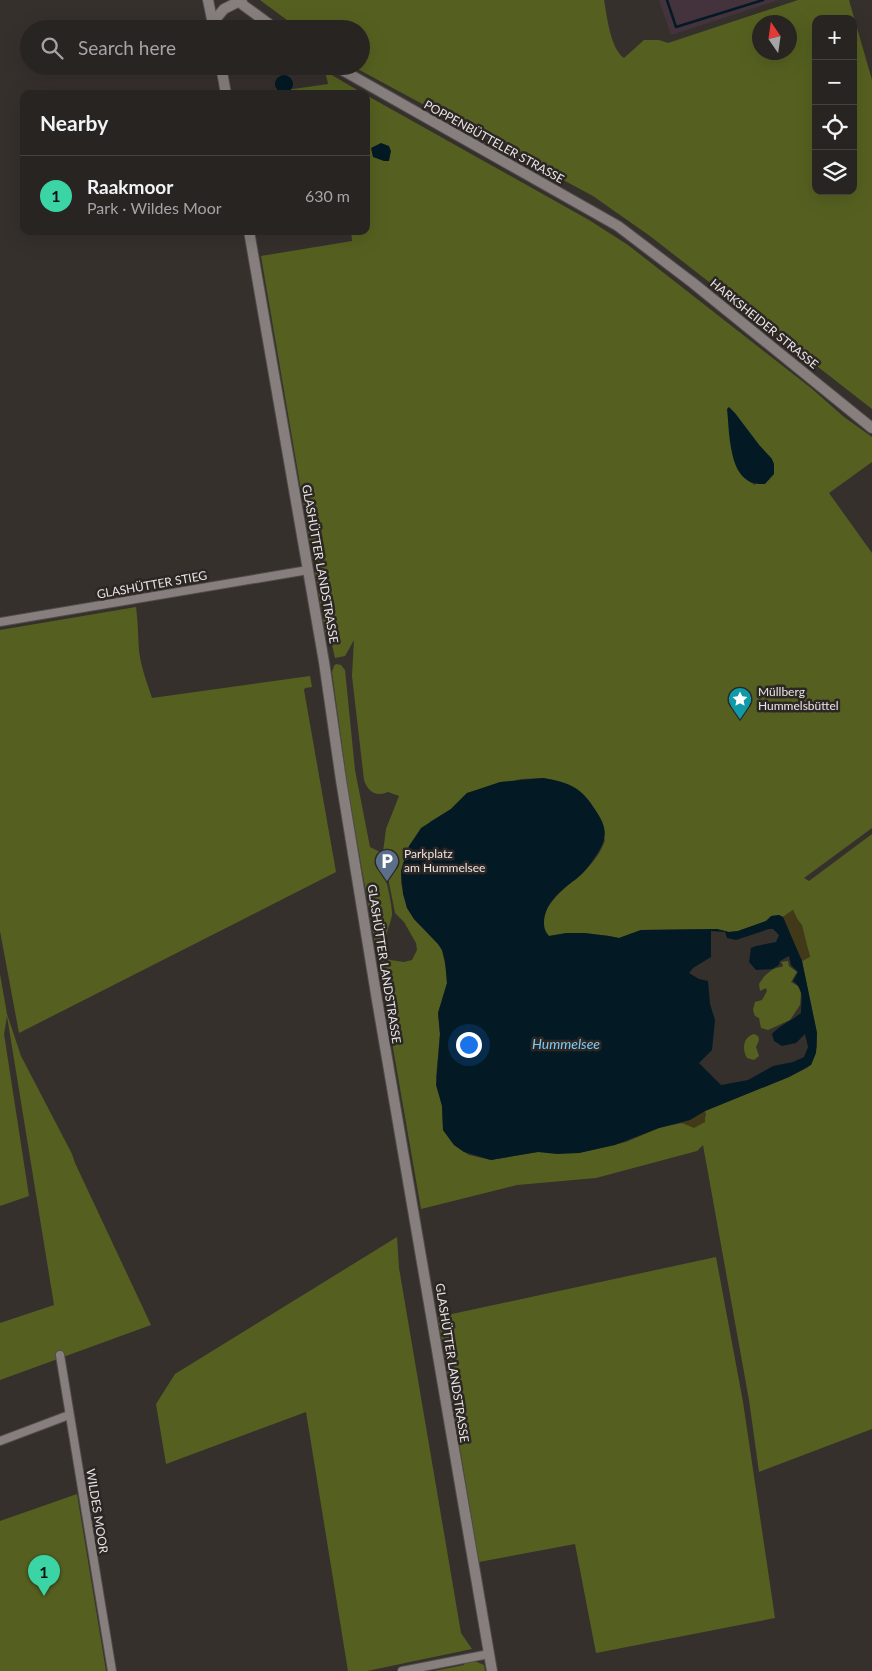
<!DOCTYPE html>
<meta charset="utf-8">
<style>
:root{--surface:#282422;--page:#302c2a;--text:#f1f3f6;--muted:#a5a4a5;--line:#444140;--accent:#3ad4a5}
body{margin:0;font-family:Lato,sans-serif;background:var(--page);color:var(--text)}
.controls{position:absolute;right:15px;top:15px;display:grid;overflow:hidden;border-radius:10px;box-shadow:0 5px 20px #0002}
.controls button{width:45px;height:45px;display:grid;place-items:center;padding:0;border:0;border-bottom:1px solid var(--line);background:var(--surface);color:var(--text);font:25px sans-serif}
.compass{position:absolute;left:752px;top:15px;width:45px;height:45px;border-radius:50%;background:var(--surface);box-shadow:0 5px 20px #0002;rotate:347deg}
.you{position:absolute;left:468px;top:1044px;width:18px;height:18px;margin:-12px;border:4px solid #fff;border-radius:50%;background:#1a73e8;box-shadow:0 0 0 8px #1a73e833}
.badge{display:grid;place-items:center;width:32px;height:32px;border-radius:50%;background:var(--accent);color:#111;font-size:16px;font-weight:700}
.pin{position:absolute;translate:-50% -41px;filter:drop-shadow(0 1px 2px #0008)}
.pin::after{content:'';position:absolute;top:26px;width:18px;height:15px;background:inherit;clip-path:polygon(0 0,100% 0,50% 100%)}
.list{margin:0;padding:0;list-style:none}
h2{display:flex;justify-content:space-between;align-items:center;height:65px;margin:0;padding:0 20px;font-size:21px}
h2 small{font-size:16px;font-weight:400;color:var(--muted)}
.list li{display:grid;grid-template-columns:32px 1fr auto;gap:15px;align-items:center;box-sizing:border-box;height:80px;padding:0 20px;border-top:1px solid var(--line)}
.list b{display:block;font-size:19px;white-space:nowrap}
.list p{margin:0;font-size:16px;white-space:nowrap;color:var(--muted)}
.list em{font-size:16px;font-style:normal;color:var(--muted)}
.icon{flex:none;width:28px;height:28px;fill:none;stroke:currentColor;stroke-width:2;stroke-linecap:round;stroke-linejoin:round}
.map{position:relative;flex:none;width:872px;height:1671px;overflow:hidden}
.search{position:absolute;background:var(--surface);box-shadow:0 5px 20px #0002;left:20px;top:20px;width:350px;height:55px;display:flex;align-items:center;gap:12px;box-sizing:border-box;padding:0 18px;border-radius:28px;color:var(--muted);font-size:19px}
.panel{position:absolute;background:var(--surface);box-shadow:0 5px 20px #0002;left:20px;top:90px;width:350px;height:145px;border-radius:10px}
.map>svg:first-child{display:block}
.industrial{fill:#44333d}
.green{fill:#556020;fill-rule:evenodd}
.sand{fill:#413918}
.water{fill:#031a25;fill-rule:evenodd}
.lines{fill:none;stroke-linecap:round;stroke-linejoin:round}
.stream{stroke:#031a25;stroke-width:2.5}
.street-casing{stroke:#524d4c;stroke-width:10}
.secondary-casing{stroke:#524d4c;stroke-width:12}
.street{stroke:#867f7d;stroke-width:8}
.secondary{stroke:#867f7d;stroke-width:10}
.labels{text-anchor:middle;stroke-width:5;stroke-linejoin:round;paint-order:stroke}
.street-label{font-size:12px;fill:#e9e5e4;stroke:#2c2624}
.poi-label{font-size:12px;fill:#e9e5e4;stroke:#2c2624;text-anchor:start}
.water-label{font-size:14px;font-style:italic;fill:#7accf6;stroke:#2c2624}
</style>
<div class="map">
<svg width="872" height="1671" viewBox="0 0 872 1671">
<rect width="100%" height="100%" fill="#36302d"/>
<path class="industrial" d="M659 0H779L671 35Z"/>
<g class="green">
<path d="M260 0H604C607 16 610 48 624 58L644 40H659L668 43 798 0H849L872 80V409L650 236 593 196 352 66H361V29H299ZM816 19H853V191H816ZM790 22V52H760V22Z"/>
<path d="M325 71 364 94H259L328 84Z"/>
<path d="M366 95 589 220 628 245 811 388 844 417 872 437V462L829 493 872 553V828L804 878 809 881 872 834V1429L759 1472 749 1400 703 1145 697 1151 596 1178 517 1185 421 1209 348 789 332 672 334 666 336 664 341 665 345 670 355 770 370 847 380 852C382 865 393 904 392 915 389 930 379 946 390 960L404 962 412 960 417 950 416 943 404 922 395 913 383 852 386 829 399 796 388 792C376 797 368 792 364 780L352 676 354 640 345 656 335 658 330 636H326L261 256 352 241 351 231H366ZM760 446 772 459 755 485C741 478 735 469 733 454ZM543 778C589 785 590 801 605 840 602 851 593 863 585 870 571 885 528 911 549 936L566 933H584L609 936 619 938 641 930 717 929 729 932 738 931 766 921 772 916 779 915 783 917 793 910 810 956 802 961 817 1033V1047L812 1063 807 1068 789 1077 705 1111 706 1116 689 1125 682 1123 672 1125 659 1128 626 1142 579 1153 538 1152 491 1160 469 1155 454 1145 443 1130 442 1106 436 1077 440 1034 438 1013 447 983 446 969 442 950 438 944 414 919 407 908 401 883V871L403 863 409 846 431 821 451 809 467 793 521 779Z"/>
<path d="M136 607C138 622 138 636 139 651 141 667 147 683 152 698L310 676 312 687 305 688 304 690 336 872 19 1033 0 931V630Z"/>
<path d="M788 961 789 966 797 972 791 982 798 986 801 993 800 1005 790 1020 768 1030 761 1028 759 1018 755 1016 753 1010 755 1002 762 1000 767 991 766 988 760 991 759 984C764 975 773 967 782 967L783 965 781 962Z"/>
<path d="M0 974 7 1014 21 1056 72 1154 75 1163 151 1325 0 1380V1323L54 1305 7 1016 4 1034 29 1196 0 1206Z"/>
<path d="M754 1034 758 1036 759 1040 756 1047 759 1056 754 1060 747 1058C742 1049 743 1037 754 1034Z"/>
<path d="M397 1237 399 1268 461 1633 472 1649 367 1671H348L306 1412 166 1464 156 1404 175 1374Z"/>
<path d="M716 1257 743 1402 775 1618 596 1653 575 1544 479 1562 438 1317Z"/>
<path d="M77 1494 106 1671H0V1521Z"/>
<path d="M472 1660 484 1665 485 1671H434L464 1665V1661Z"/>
</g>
<g class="sand">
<path d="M793 910 798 920 802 925 810 957 802 961 783 917Z"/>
<path d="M705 1111V1122L694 1128 682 1123Z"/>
</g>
<g class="water">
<circle cx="284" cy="84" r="9"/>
<path d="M381 143 389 146 391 151 389 161H384L373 157 371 148Z"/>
<path d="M729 407 735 413 760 446 772 459 774 464V474L765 484C728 487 730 435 727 409Z"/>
<path d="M543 778C567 782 581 787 594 808 609 829 608 839 593 860 588 868 580 877 572 882 559 892 545 904 544 922 544 928 545 932 549 936L567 933H584L609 936 619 938 641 930 717 929 729 932 738 931 766 921 771 916 779 915 783 917 802 961 817 1033 816 1053 811 1065 789 1077 705 1111 690 1120 659 1128 615 1145 579 1153 557 1154 538 1152 491 1160 464 1152 454 1145 443 1130 442 1106 436 1085 440 1034 438 1013 447 983 445 961 442 950 438 944 414 919 407 908 403 894 401 871 409 846 421 828 451 809 467 793 500 782ZM769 929H773L779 935 776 942 756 946 751 948 749 962 756 970 772 969 779 965 780 961 789 956 791 965 798 972 793 981C805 990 801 1000 801 1013 791 1021 780 1025 772 1034L774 1041 782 1046 796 1043 805 1034 808 1047 804 1057 793 1062 773 1066 748 1080 721 1085 699 1063 712 1050 715 1020 710 1004 708 981 699 979 689 973 693 968 711 957V931L725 932 727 938 736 940Z"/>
</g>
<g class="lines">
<path class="stream" d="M667 0 676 27 763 0"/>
<g class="street-casing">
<g id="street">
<path d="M0 622 308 570"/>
<path d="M60 1355 112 1671"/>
<path d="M0 1441 69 1415"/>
<path d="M402 1671 489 1654"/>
</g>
</g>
<g class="secondary-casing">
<g id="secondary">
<path d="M208 0 214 29"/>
<path d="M241 0 243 5 276 29"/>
<path d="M213 22 224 9 236 3"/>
<path d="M221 66 226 94"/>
<path d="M335 66 618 226 693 283 872 428"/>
<path d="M249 231 324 662 341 780 377 1000 492 1671"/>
</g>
</g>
<use href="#street" class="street"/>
<use href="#secondary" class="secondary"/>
</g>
<defs>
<g id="sight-pin" transform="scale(1.25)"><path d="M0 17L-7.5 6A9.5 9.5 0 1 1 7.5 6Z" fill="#0f9aa8" stroke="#2c2624"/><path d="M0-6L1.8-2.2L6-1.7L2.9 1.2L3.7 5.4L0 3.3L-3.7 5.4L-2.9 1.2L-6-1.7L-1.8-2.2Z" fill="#fff"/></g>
<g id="parking-pin" transform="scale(1.25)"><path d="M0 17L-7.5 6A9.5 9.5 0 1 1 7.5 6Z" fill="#5c6f8a" stroke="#2c2624"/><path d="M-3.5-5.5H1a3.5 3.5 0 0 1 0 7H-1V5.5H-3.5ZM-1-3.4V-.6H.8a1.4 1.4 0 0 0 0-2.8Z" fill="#fff"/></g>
</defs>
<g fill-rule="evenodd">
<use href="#sight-pin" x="740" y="699"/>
<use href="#parking-pin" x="387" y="861"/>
</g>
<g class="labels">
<g class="street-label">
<text transform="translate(494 142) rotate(29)" y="4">POPPENBÜTTELER STRASSE</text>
<text transform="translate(764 324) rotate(39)" y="4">HARKSHEIDER STRASSE</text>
<text transform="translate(320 564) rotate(80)" y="4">GLASHÜTTER LANDSTRASSE</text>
<text transform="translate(152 585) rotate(-10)" y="4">GLASHÜTTER STIEG</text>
<text transform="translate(384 964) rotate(81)" y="4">GLASHÜTTER LANDSTRASSE</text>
<text transform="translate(452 1363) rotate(81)" y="4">GLASHÜTTER LANDSTRASSE</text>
<text transform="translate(97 1511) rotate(81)" y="4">WILDES MOOR</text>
</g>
<g class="poi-label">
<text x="758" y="696">Müllberg<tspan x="758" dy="14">Hummelsbüttel</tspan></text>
<text x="404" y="858">Parkplatz<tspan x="404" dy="14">am Hummelsee</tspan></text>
</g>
<g class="water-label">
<text x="566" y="1049">Hummelsee</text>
</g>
</g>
</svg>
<div class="controls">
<button>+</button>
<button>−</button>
<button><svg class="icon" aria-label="locate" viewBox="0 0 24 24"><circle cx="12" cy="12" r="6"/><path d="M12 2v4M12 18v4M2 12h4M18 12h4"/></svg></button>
<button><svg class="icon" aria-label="layers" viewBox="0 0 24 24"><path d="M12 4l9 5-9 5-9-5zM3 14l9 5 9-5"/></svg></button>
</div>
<svg class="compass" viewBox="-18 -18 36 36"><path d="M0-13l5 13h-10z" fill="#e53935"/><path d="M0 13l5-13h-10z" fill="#a5a4a5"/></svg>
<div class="you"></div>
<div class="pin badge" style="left:44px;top:1596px">1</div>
<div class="search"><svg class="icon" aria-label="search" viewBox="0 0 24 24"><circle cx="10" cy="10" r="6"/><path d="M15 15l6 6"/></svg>Search here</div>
<section class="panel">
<h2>Nearby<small></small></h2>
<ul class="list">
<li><span class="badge">1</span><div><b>Raakmoor</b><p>Park · Wildes Moor</p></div><em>630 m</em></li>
</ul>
</section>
</div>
